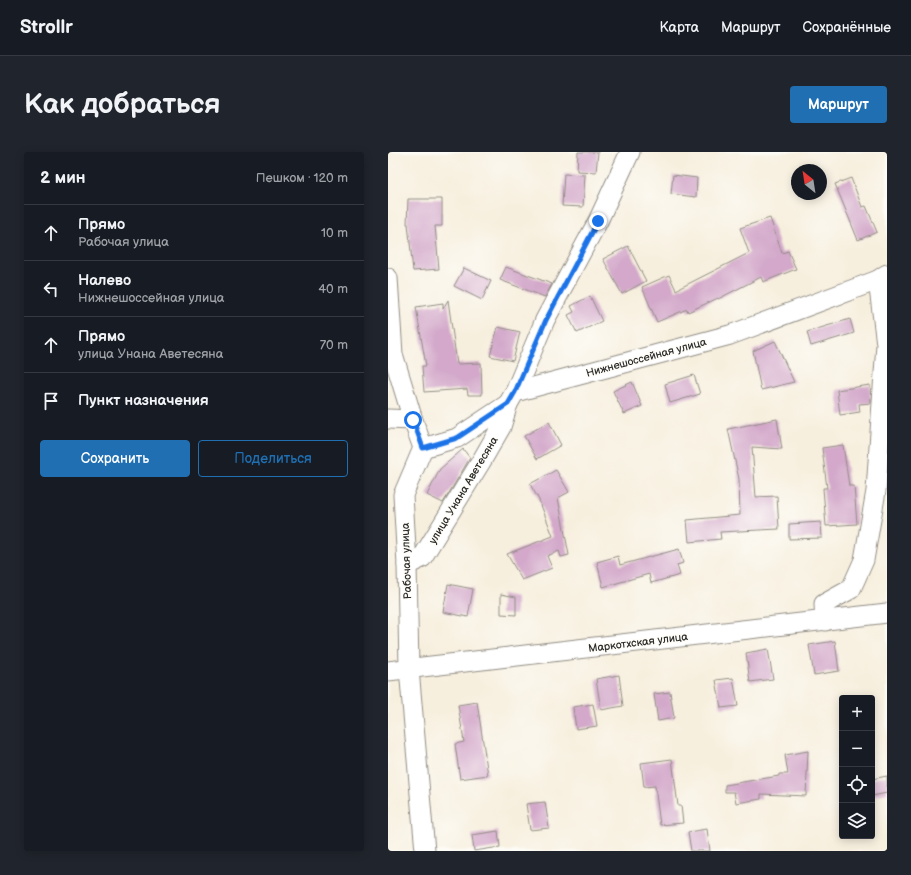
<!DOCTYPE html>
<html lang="ru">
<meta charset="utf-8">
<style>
:root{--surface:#171b24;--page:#20242c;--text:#f1f3f6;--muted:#9ea1a6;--line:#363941;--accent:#1f6fb2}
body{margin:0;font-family:"Balsamiq Sans",sans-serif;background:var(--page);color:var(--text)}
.controls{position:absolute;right:12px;bottom:12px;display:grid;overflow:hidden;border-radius:4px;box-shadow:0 2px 10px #0003}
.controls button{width:36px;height:36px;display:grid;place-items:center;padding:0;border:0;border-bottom:1px solid var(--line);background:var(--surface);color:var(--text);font:20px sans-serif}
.compass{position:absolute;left:403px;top:12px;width:36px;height:36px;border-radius:50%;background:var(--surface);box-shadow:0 2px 10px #0003;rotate:330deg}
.stop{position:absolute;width:12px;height:12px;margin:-9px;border:3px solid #1a73e8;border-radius:50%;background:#fff}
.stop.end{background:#1a73e8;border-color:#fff;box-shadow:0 1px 4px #0008}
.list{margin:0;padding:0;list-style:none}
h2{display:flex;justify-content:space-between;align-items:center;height:52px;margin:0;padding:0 16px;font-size:17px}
h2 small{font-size:13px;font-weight:400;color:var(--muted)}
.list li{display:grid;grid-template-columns:26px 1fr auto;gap:12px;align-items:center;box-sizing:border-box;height:56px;padding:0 16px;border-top:1px solid var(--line)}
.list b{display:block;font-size:15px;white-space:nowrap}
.list p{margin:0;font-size:13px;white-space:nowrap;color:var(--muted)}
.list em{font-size:13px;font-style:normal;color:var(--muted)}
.actions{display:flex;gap:8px;padding:12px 16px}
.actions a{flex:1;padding:9px 0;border:1px solid var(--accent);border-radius:4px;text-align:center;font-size:14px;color:var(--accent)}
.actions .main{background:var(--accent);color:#fff}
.icon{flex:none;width:22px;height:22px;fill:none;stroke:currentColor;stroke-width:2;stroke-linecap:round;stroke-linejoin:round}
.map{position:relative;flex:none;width:499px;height:699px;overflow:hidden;border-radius:4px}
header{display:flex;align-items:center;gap:24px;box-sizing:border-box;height:56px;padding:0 20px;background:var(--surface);border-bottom:1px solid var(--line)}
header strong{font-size:19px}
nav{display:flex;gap:22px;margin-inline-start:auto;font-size:14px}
.intro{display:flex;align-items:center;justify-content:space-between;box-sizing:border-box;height:96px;padding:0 24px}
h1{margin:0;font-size:28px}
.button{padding:10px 18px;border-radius:4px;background:var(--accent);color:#fff;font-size:14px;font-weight:700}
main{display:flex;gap:24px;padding:0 24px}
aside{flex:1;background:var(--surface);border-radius:4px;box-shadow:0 2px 10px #0003}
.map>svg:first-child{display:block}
.building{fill:#d3a8ca}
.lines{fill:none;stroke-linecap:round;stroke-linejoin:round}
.street-casing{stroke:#918d84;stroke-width:21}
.street{stroke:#fff;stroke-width:19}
.route{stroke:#1a73e8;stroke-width:5}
.labels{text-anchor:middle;stroke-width:3;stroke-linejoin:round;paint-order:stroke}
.street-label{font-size:11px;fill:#2b2b2b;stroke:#fdfcf7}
</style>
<header>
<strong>Strollr</strong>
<nav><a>Карта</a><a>Маршрут</a><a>Сохранённые</a></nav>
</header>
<div class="intro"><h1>Как добраться</h1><a class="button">Маршрут</a></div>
<main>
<aside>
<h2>2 мин<small>Пешком · 120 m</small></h2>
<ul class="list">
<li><svg class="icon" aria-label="ahead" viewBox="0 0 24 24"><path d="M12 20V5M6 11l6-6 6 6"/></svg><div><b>Прямо</b><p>Рабочая улица</p></div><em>10 m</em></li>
<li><svg class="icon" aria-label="left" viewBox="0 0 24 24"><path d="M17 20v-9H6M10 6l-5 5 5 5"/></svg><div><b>Налево</b><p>Нижнешоссейная улица</p></div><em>40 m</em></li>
<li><svg class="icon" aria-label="ahead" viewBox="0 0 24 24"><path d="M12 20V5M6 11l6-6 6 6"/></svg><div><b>Прямо</b><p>улица Унана Аветесяна</p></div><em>70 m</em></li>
<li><svg class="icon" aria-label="arrive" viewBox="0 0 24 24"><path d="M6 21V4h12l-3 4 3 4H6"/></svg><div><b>Пункт назначения</b></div></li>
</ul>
<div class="actions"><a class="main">Сохранить</a><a>Поделиться</a></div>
</aside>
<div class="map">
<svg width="499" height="699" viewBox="0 0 499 699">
<rect width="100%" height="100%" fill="#fdfcf7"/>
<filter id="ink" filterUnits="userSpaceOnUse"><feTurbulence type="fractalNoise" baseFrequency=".025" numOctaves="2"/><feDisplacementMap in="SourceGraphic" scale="8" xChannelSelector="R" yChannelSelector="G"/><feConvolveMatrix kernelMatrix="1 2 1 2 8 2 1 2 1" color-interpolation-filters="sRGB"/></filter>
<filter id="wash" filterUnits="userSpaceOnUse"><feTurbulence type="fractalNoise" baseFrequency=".012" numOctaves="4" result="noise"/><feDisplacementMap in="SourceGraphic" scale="16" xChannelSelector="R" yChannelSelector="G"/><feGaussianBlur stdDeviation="0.9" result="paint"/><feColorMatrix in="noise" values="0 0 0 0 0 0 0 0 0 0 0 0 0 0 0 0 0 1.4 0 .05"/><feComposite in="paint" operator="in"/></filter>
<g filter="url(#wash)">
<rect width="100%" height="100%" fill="#f7efde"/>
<g id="blocks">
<g class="building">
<path d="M190 0H210L208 20 189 19Z"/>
<path d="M176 22 197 23 195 55 174 54Z"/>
<path d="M285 23 309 26 308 45 283 42Z"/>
<path d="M463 26 474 55 478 54 489 80 470 88 447 32Z"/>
<path d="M20 47H54V74H47L51 117 25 119 20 72H19Z"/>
<path d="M382 66 394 101 400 99 408 117 375 130 373 125 330 147V146L300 160 299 157 269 170 254 135 281 123 288 138 361 101 352 76Z"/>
<path d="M240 94 258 129 234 142 215 107Z"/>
<path d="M118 115 164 132 157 145 112 128Z"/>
<path d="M76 116 103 129 94 148 66 134Z"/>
<path d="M202 144 214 169 189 181 180 163 186 160 183 154Z"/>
<path d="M60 148 69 212 93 211 94 243H80L79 237 36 240 34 214H38L28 155 55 151V157Z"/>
<path d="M462 167 466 181 423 194 419 180Z"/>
<path d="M110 175 132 180 125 209 102 204Z"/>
<path d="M387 189 406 230 373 238 365 199Z"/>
<path d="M306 223 312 242 282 251 277 232Z"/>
<path d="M244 230 254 254 236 262 225 239Z"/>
<path d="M482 233 483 251 471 252 472 260 452 263 449 238Z"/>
<path d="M389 267 394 297 364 295 368 345 389 344 391 377 332 380 333 387 301 390 299 368 352 363 351 327 340 277Z"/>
<path d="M161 270 173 293 149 307 136 284Z"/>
<path d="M455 293 461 334H466L469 372 438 374 435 336H439L434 296Z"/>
<path d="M75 297 82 306 55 351 39 343 52 317Z"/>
<path d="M168 318 181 340 170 346 181 403 173 405 171 399 159 404 164 416 134 428 119 402 165 384 151 348 142 332Z"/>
<path d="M433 370 434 386 401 387V372Z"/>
<path d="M291 397 295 411 289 413 292 423 263 431 261 422 215 435 209 410 230 404 232 413Z"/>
<path d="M60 432 85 437 80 465 55 460Z"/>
<path d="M113 442 128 445V463L113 462Z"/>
<path d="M447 489 451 519 426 523 421 493Z"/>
<path d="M380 497 385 527 362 530 358 501Z"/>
<path d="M231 523 235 554 213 558 208 527Z"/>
<path d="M345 526 350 554 333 556 328 528Z"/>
<path d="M282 540 286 566 270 569 266 542Z"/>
<path d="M89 550 100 623 72 627 67 592 76 590 70 553Z"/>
<path d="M205 552 209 574 188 577 185 555Z"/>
<path d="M420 599 418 644 373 642V647L348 651 346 640H337V633L391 624V622H400L397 603Z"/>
<path d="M284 607 290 654H293L295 671 272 673 267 634 256 635 253 611Z"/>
<path d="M499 624V641L484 644V627Z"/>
<path d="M157 650 161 676 142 678 138 652Z"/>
<path d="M319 677 322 699H303L300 680Z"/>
<path d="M110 679 112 695 86 699 84 683Z"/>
</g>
</g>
</g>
<g filter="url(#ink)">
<use href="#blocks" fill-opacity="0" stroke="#918d84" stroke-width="1"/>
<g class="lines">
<g class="street-casing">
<g id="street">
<path d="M0 126 5 202 25 268 35 296 15 343 19 413 21 517 37 699"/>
<path d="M127 240 157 168 210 69 242 0"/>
<path d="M0 267 25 268"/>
<path d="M35 296 69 286 120 252 127 240 342 183 490 128"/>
<path d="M19 413 34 406 94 308 113 275 120 252"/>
<path d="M437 469 436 452 463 437 476 408 488 339 498 192 490 128 499 122"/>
<path d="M0 519 499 461"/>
</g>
</g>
<use href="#street" class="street"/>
</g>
</g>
<g class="lines" filter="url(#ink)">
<path class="route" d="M25 268 35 296 69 286 120 252 127 240 158 168 210 69"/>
</g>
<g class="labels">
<g class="street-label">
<text transform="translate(258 205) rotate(-15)" y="4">Нижнешоссейная улица</text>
<text transform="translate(75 338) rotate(-59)" y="4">улица Унана Аветесяна</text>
<text transform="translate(18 409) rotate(-92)" y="4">Рабочая улица</text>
<text transform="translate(250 490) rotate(-7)" y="4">Маркотхская улица</text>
</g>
</g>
</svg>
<div class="controls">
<button>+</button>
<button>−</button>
<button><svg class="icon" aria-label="locate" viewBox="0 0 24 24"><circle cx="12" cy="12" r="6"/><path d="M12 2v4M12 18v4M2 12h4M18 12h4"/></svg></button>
<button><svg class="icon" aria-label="layers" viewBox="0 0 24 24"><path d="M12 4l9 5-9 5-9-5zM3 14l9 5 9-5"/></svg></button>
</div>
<svg class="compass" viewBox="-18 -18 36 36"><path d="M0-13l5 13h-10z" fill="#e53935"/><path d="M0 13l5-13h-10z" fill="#9ea1a6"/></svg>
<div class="stop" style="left:25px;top:268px"></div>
<div class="stop end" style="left:210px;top:69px"></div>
</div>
</main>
